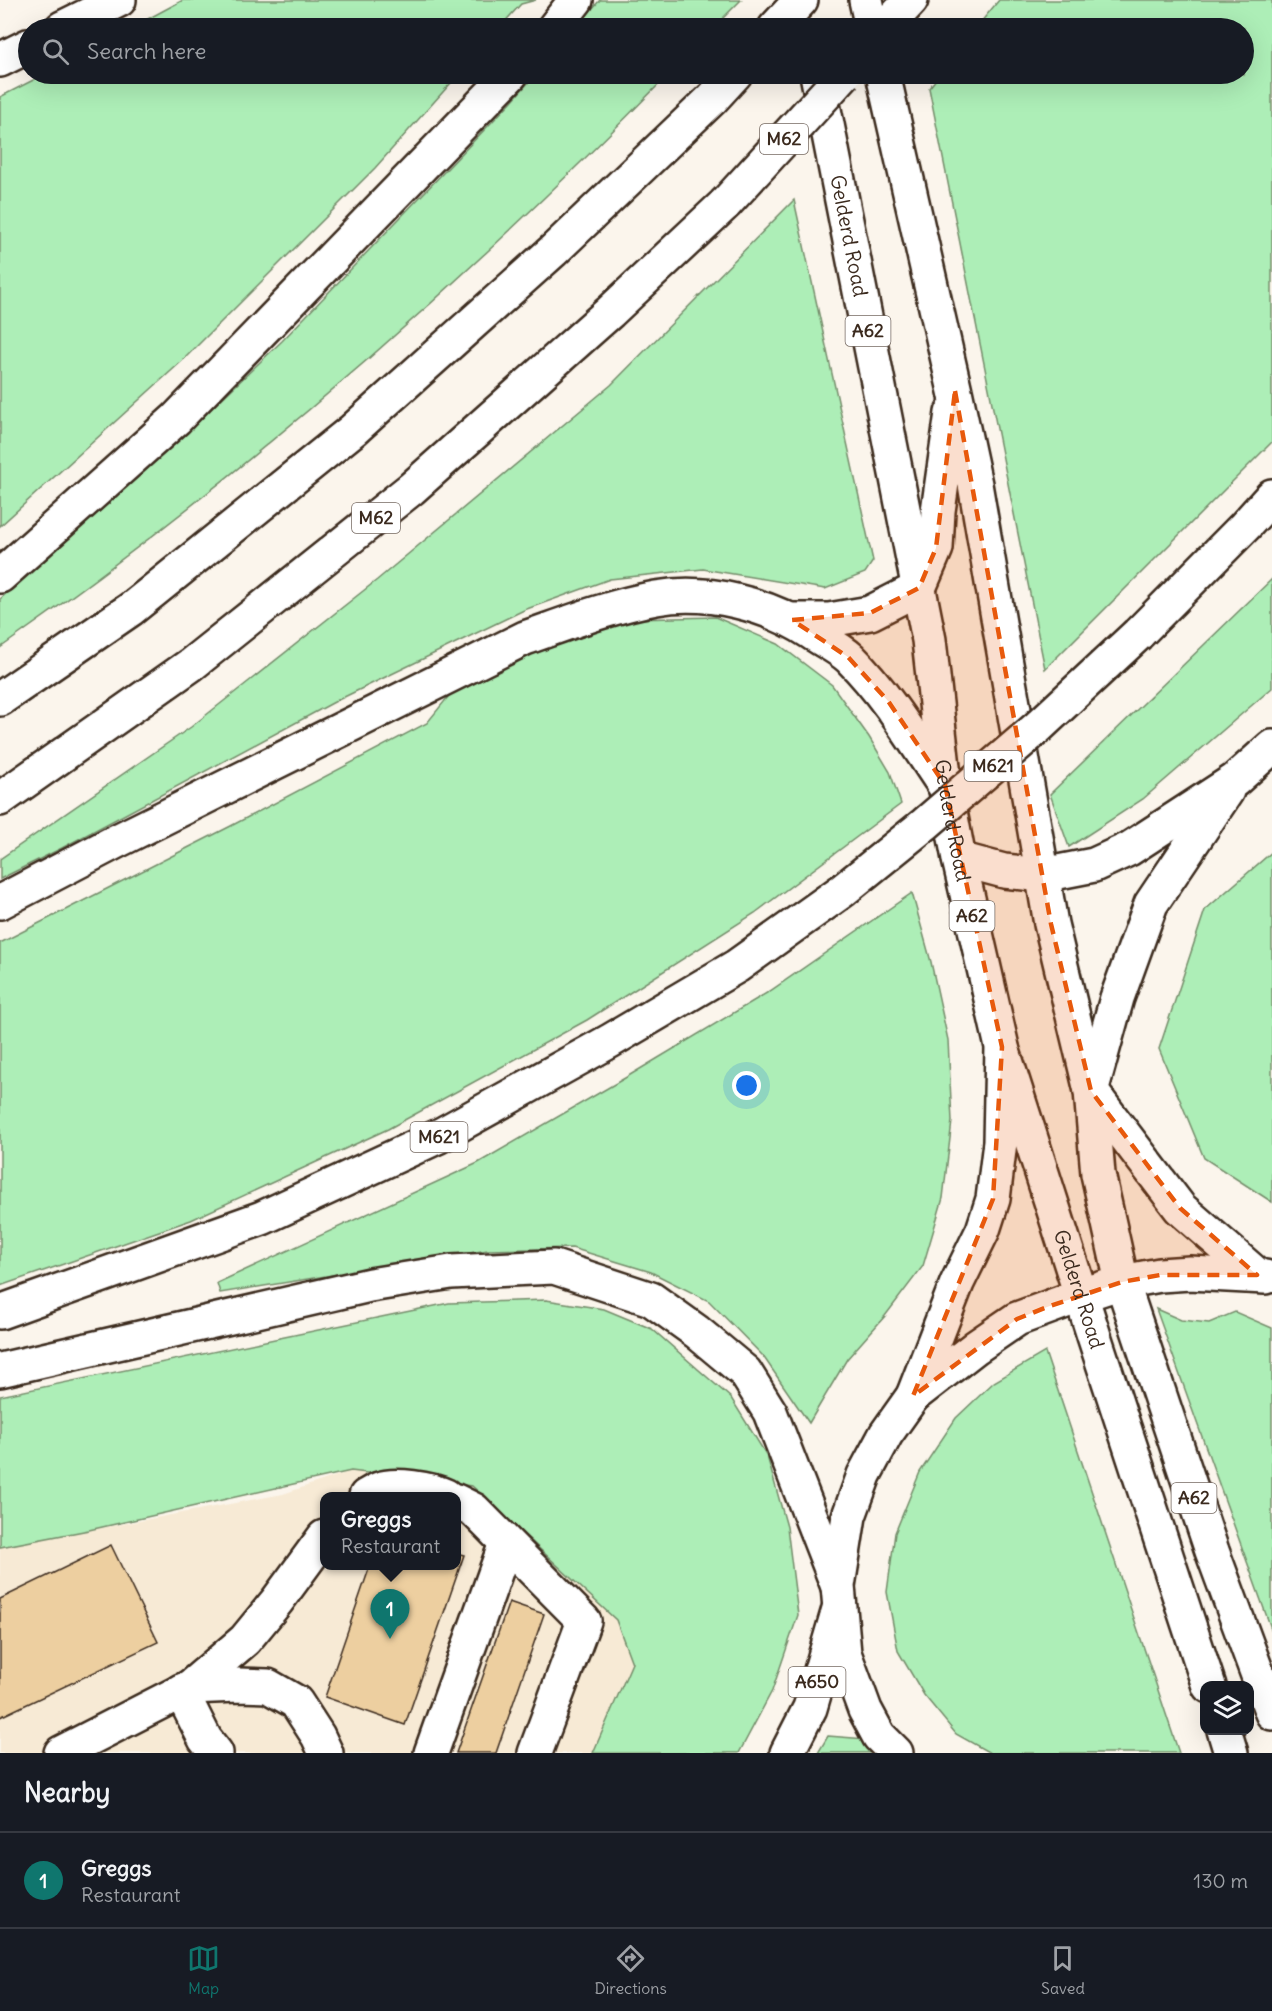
<!DOCTYPE html>
<style>
:root{--surface:#171b24;--page:#242831;--text:#f1f3f6;--muted:#9ea1a6;--line:#363941;--accent:#0f766e}
body{margin:0;font-family:Delius,sans-serif;background:var(--page);color:var(--text)}
.controls{position:absolute;right:18px;bottom:18px;display:grid;overflow:hidden;border-radius:12px;box-shadow:0 6px 24px #0002}
.controls button{width:54px;height:54px;display:grid;place-items:center;padding:0;border:0;border-bottom:2px solid var(--line);background:var(--surface);color:var(--text);font:30px sans-serif}
.you{position:absolute;left:747px;top:1086px;width:21px;height:21px;margin:-15px;border:4px solid #fff;border-radius:50%;background:#1a73e8;box-shadow:0 0 0 9px #1a73e833}
.badge{display:grid;place-items:center;width:39px;height:39px;border-radius:50%;background:var(--accent);color:#fff;font-size:20px;font-weight:700}
.pin{position:absolute;translate:-50% -50px;filter:drop-shadow(0 2px 3px #0008)}
.pin::after{content:'';position:absolute;top:32px;width:21px;height:18px;background:inherit;clip-path:polygon(0 0,100% 0,50% 100%)}
.popup{position:absolute;left:320px;top:1492px;width:141px;height:78px;box-sizing:border-box;display:grid;place-content:center;border-radius:12px;background:var(--surface);filter:drop-shadow(0 2px 4px #0005);font-size:20px;white-space:nowrap;color:var(--muted)}
.popup b{font-size:22px;color:var(--text)}
.popup::after{content:'';position:absolute;left:50%;top:100%;margin-left:-12px;border:12px solid transparent;border-top-color:var(--surface)}
.list{margin:0;padding:0;list-style:none}
h2{display:flex;justify-content:space-between;align-items:center;height:78px;margin:0;padding:0 24px;font-size:26px}
h2 small{font-size:20px;font-weight:400;color:var(--muted)}
.list li{display:grid;grid-template-columns:39px 1fr auto;gap:18px;align-items:center;box-sizing:border-box;height:96px;padding:0 24px;border-top:2px solid var(--line)}
.list b{display:block;font-size:22px;white-space:nowrap}
.list p{margin:0;font-size:20px;white-space:nowrap;color:var(--muted)}
.list em{font-size:20px;font-style:normal;color:var(--muted)}
.icon{flex:none;width:33px;height:33px;fill:none;stroke:currentColor;stroke-width:2;stroke-linecap:round;stroke-linejoin:round}
.map{position:relative;flex:none;width:1272px;height:1753px;overflow:hidden}
.search{position:absolute;background:var(--surface);box-shadow:0 6px 24px #0002;left:18px;right:18px;top:18px;height:66px;display:flex;align-items:center;gap:15px;box-sizing:border-box;padding:0 21px;border-radius:33px;color:var(--muted);font-size:22px}
.sheet{height:174px;background:var(--surface)}
nav{display:flex;justify-content:space-around;align-items:center;box-sizing:border-box;height:84px;border-top:2px solid var(--line);background:var(--surface);font-size:16px;color:var(--muted)}
nav a{display:grid;justify-items:center;gap:3px}
nav .on{color:var(--accent)}
.map>svg:first-child{display:block}
.built{fill:#f7ead5;fill-rule:evenodd}
.green{fill:#adeeb7;stroke:#748c6a;stroke-width:1.5}
.building{fill:#edcfa0;stroke:#3b2a1e;stroke-width:1.5}
.lines{fill:none;stroke-linecap:round;stroke-linejoin:round}
.minor-casing{stroke:#3b2a1e;stroke-width:38}
.major-casing{stroke:#3b2a1e;stroke-width:38}
.highway-casing{stroke:#3b2a1e;stroke-width:38}
.minor{stroke:#fff;stroke-width:33}
.major{stroke:#fff;stroke-width:33}
.highway{stroke:#fff;stroke-width:33}
.highway-bridge-casing{stroke:#3b2a1e;stroke-width:38;stroke-linecap:butt}
.highway-bridge{stroke:#fff;stroke-width:33}
.marked{fill:#e8590c;fill-opacity:0.2;stroke:#e8590c;stroke-width:4.5;stroke-dasharray:12 8;stroke-linejoin:round}
.labels{text-anchor:middle;stroke-width:5;stroke-linejoin:round;paint-order:stroke}
.shield{fill:#fff;stroke:#766a62;stroke-width:1.5}
.shield-label{font-size:18px;font-weight:bold;fill:#3b2a1e}
.street-label{font-size:20px;fill:#3b2a1e;stroke:#fff}
</style>
<div class="map">
<svg width="1272" height="1753" viewBox="0 0 1272 1753">
<rect width="100%" height="100%" fill="#fbf5ec"/>
<filter id="ink" filterUnits="userSpaceOnUse"><feTurbulence type="fractalNoise" baseFrequency=".0167" numOctaves="2"/><feDisplacementMap in="SourceGraphic" scale="12" xChannelSelector="R" yChannelSelector="G"/><feConvolveMatrix kernelMatrix="1 2 1 2 8 2 1 2 1" color-interpolation-filters="sRGB"/></filter>
<g filter="url(#ink)">
<path class="built" d="M351 1471 438 1476 472 1486 616 1620 632 1663 594 1753H0V1547L283 1494ZM324 1496H456V1566H324Z"/>
<g class="green">
<path d="M183 0H536L521 4 499 28H131Z"/>
<path d="M600 0H741L713 28H575Z"/>
<path d="M999 0H1272V442L1045 669 929 88 940 74H1244V28H976Z"/>
<path d="M45 74H459L375 168 181 362 0 526V97Z"/>
<path d="M536 74H669C464 284 241 479 0 648V599L167 451 282 341 511 102Z"/>
<path d="M794 200 873 561 865 573 825 589 703 569 610 579 524 610 338 700 62 848 0 879V859L191 727 377 580 611 385Z"/>
<path d="M1272 579V688L1143 799 1069 847 1050 794Z"/>
<path d="M715 617 778 644 832 685 869 737 890 772 901 804 755 913 587 1020 388 1129 191 1220 0 1286V943L229 827 427 723 452 692 558 641 633 619Z"/>
<path d="M1272 852V1202L1204 1158 1159 1049 1205 910Z"/>
<path d="M912 893 931 962 948 1040 952 1121 943 1198 923 1266 885 1316 847 1359 809 1423 763 1356 709 1301 651 1272 572 1248 488 1250 220 1293 217 1283 478 1163 625 1078 770 991Z"/>
<path d="M546 1300 604 1309 652 1329 731 1398 767 1456 787 1527 798 1615 772 1691 739 1753H593L632 1663 616 1620 472 1486 351 1471 89 1530 0 1547V1396L449 1303Z"/>
<path d="M1156 1309 1181 1320 1209 1323 1235 1312 1272 1328V1631Z"/>
<path d="M1045 1352 1179 1753H990L956 1734 924 1695 898 1651 887 1592 895 1533 920 1472 956 1418 994 1382Z"/>
<path d="M828 1736 866 1739 876 1753H818Z"/>
</g>
<g class="building">
<path d="M111 1545 158 1642 0 1717V1599Z"/>
<path d="M456 1553 464 1555 405 1725 325 1697 370 1566H456Z"/>
<path d="M509 1602 544 1614 496 1753H456Z"/>
</g>
<g class="lines">
<g class="minor-casing">
<g id="minor">
<path d="M366 1496C370 1494 374 1491 379 1489 395 1483 431 1489 446 1496"/>
<path d="M456 1501 474 1510 584 1621 535 1753"/>
<path d="M190 1687 245 1640 277 1601 324 1537"/>
<path d="M181 1691 205 1739 216 1753"/>
<path d="M61 1753 190 1687 238 1685 268 1686 296 1702 318 1736 326 1753"/>
<path d="M431 1753 506 1543"/>
</g>
</g>
<g class="major-casing">
<g id="major">
<path id="s1" d="M1003 1051 1094 1336 1209 1686"/>
<path d="M1091 1091 1098 1174 1122 1282 1212 1551 1272 1713"/>
<path d="M1224 1730 1231 1753"/>
<path d="M787 1753 810 1708 839 1609"/>
</g>
</g>
<g class="highway-casing">
<g id="highway">
<path d="M866 0 872 28"/>
<path d="M62 28 119 0"/>
<path d="M554 28 576 0"/>
<path d="M775 28 801 0"/>
<path d="M885 28 911 0"/>
<path d="M0 60 28 46"/>
<path id="s2" d="M817 74 929 640 945 785 959 859 1002 1047 1000 1142 993 1199 983 1230 957 1283 913 1396 886 1434 864 1475 849 1516 838 1586 844 1653 865 1710 879 1736 896 1753"/>
<path d="M883 74 955 391 975 484 1051 924 1091 1091 1180 1208 1257 1275"/>
<path d="M0 576 176 419 511 74"/>
<path d="M792 620H829L870 613 919 588 936 548 938 511 952 413"/>
<path d="M1138 634 1245 526 1272 496"/>
<path d="M0 699 131 609 353 430 553 251 712 99 735 74"/>
<path d="M0 799 192 664 411 489 610 312 725 204"/>
<path d="M959 859 1004 871 1043 875 1094 865 1129 849 1235 780 1272 747"/>
<path d="M0 902 115 842 525 638C568 623 611 606 656 598 708 589 768 604 812 633 824 641 839 648 850 658 886 694 913 739 942 782"/>
<path d="M1092 1088 1117 998 1151 904 1227 791"/>
<path d="M0 1312 262 1218 439 1136 610 1041 737 966 842 891"/>
<path d="M0 1370 370 1285 451 1272 554 1267 651 1299 697 1332 745 1372 770 1412 837 1584"/>
<path d="M913 1396 976 1347 1017 1319 1082 1295 1122 1282 1160 1275 1190 1273 1265 1277"/>
</g>
</g>
<use href="#minor" class="minor"/>
<use href="#major" class="major"/>
<use href="#highway" class="highway"/>
<g class="highway-bridge-casing">
<g id="highway-bridge">
<path d="M725 204 844 74"/>
<path d="M842 891 925 824 1037 728 1138 634"/>
</g>
</g>
<use href="#highway-bridge" class="highway-bridge"/>
</g>
</g>
<path class="marked" d="M955 391 1051 924 1091 1091 1180 1208 1257 1275H1160L1122 1282 1047 1307 1017 1319 913 1396 993 1199 1002 1047 945 785 888 701 848 657 792 620 870 613 919 588 936 548Z"/>
<g class="labels">
<g class="shield">
<rect x="760" y="124" width="48" height="30" rx="4.5"/>
<rect x="845.5" y="316" width="45" height="30" rx="4.5"/>
<rect x="352" y="503" width="48" height="30" rx="4.5"/>
<rect x="964.5" y="751" width="57" height="30" rx="4.5"/>
<rect x="949.5" y="901" width="45" height="30" rx="4.5"/>
<rect x="410.5" y="1122" width="57" height="30" rx="4.5"/>
<rect x="1171.5" y="1483" width="45" height="30" rx="4.5"/>
<rect x="788.5" y="1667" width="57" height="30" rx="4.5"/>
</g>
<g class="shield-label">
<text x="784" y="145">M62</text>
<text x="868" y="337">A62</text>
<text x="376" y="524">M62</text>
<text x="993" y="772">M621</text>
<text x="972" y="922">A62</text>
<text x="439" y="1143">M621</text>
<text x="1194" y="1504">A62</text>
<text x="817" y="1688">A650</text>
</g>
<g class="street-label">
<text dy="7" stroke="none"><textPath href="#s2" startOffset="165">Gelderd Road</textPath></text>
<text dy="7" stroke="none"><textPath href="#s2" startOffset="759">Gelderd Road</textPath></text>
<text dy="7" stroke="none"><textPath href="#s1" startOffset="250">Gelderd Road</textPath></text>
</g>
</g>
</svg>
<div class="controls">
<button><svg class="icon" aria-label="layers" viewBox="0 0 24 24"><path d="M12 4l9 5-9 5-9-5zM3 14l9 5 9-5"/></svg></button>
</div>
<div class="you"></div>
<div class="pin badge" style="left:390px;top:1639px">1</div>
<div class="popup"><b>Greggs</b>Restaurant</div>
<div class="search"><svg class="icon" aria-label="search" viewBox="0 0 24 24"><circle cx="10" cy="10" r="6"/><path d="M15 15l6 6"/></svg>Search here</div>
</div>
<section class="sheet">
<h2>Nearby<small></small></h2>
<ul class="list">
<li><span class="badge">1</span><div><b>Greggs</b><p>Restaurant</p></div><em>130 m</em></li>
</ul>
</section>
<nav>
<a class="on"><svg class="icon" aria-label="map" viewBox="0 0 24 24"><path d="M3 6l6-2 6 2 6-2v14l-6 2-6-2-6 2zM9 4v14M15 6v14"/></svg>Map</a>
<a><svg class="icon" aria-label="directions" viewBox="0 0 24 24"><path d="M12 3l9 9-9 9-9-9zM9 14v-3h6M13 9l2 2-2 2"/></svg>Directions</a>
<a><svg class="icon" aria-label="saved" viewBox="0 0 24 24"><path d="M7 4h10v16l-5-4-5 4z"/></svg>Saved</a>
</nav>
